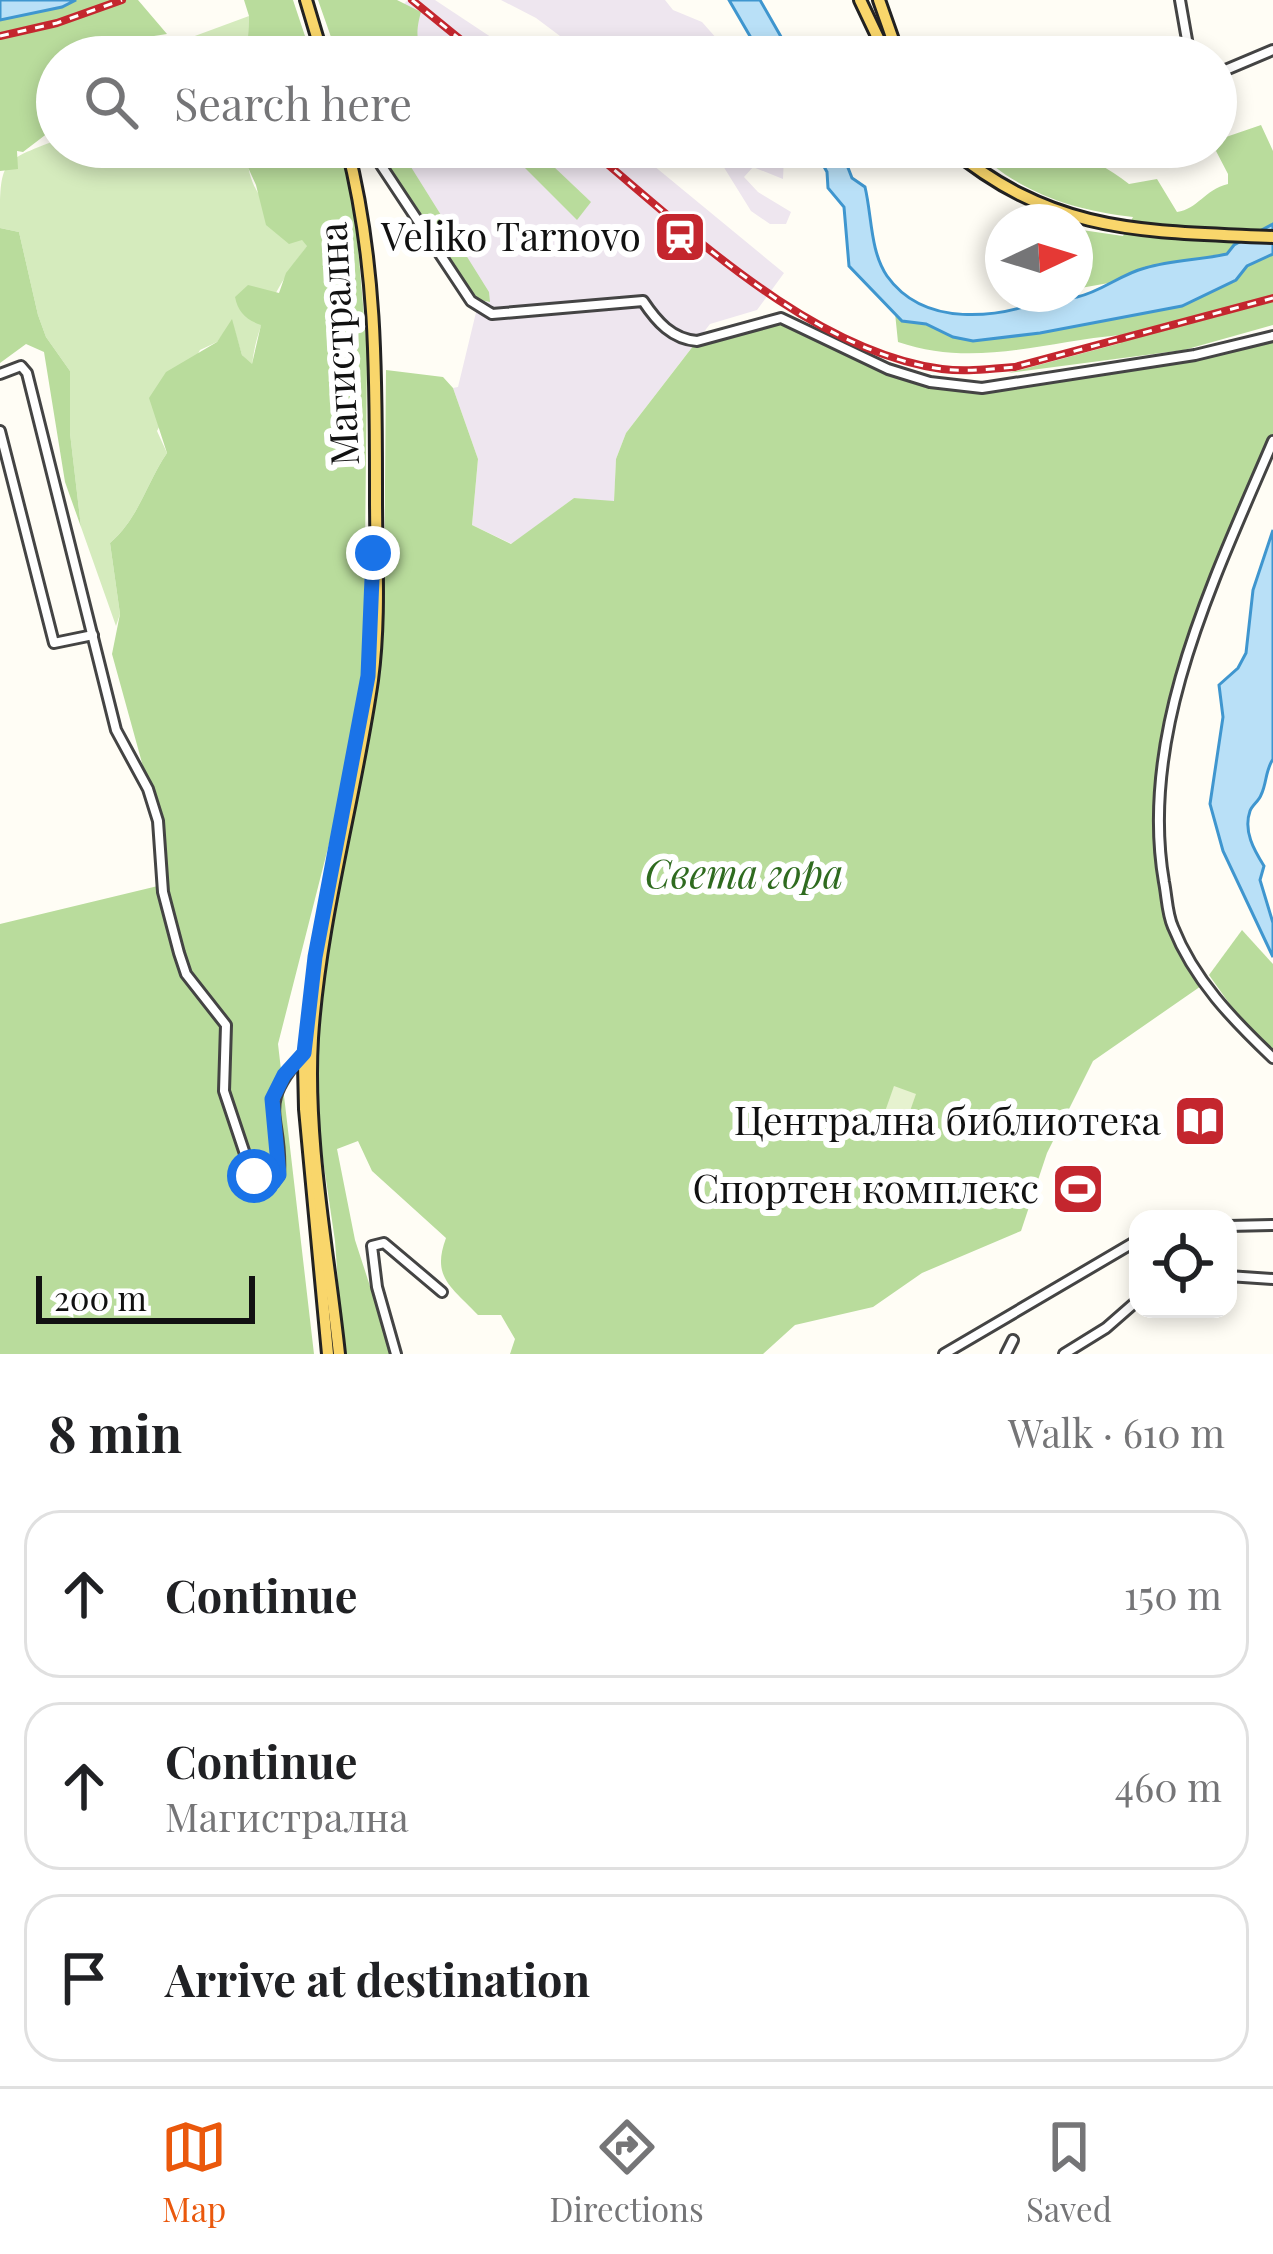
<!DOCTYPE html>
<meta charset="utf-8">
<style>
:root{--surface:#fff;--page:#f6f6f6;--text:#202124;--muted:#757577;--line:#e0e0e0;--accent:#ea580c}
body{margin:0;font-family:"Playfair Display",serif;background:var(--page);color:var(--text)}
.controls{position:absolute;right:36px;bottom:36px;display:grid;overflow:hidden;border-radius:24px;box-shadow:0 6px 18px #0003}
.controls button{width:108px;height:108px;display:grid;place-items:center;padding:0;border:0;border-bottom:3px solid var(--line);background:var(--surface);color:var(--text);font:60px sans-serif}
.compass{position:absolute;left:985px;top:204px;width:108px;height:108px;border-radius:50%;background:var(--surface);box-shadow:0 6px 18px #0003;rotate:86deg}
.scale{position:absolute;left:36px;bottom:30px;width:219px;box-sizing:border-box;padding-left:12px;border:6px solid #111;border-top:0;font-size:33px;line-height:42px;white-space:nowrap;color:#111;-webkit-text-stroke:9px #fff;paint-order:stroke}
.stop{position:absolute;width:36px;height:36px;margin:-27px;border:9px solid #1a73e8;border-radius:50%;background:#fff}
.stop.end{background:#1a73e8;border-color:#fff;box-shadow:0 3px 12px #0008}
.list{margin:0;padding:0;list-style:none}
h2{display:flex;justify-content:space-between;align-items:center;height:156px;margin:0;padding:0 48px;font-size:51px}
h2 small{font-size:39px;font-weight:400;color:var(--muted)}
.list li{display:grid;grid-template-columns:78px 1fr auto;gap:36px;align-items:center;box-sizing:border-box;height:168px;margin:0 24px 24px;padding:0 24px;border:3px solid var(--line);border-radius:36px}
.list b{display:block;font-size:45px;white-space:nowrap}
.list p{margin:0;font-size:39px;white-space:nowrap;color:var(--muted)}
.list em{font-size:39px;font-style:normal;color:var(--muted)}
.icon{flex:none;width:66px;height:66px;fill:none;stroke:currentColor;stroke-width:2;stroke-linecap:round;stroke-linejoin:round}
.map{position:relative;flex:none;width:1273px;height:1354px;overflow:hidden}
.search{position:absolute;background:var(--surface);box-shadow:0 6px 18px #0003;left:36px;right:36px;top:36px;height:132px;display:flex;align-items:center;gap:30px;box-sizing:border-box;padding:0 42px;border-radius:66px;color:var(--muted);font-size:45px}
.sheet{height:732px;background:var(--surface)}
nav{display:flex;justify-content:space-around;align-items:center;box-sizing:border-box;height:168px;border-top:3px solid var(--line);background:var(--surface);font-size:33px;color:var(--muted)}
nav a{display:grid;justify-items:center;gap:6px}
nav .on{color:var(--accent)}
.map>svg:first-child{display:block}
.industrial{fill:#eee6ef}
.green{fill:#d5ebbd}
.forest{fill:#b9dc9c}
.pitch{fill:#e6f2cf}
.water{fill:#b9e0f7;stroke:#3f96cf;stroke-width:3}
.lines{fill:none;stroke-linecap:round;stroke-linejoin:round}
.minor-casing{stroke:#444;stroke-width:14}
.major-casing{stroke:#222;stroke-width:16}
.minor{stroke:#fff;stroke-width:8}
.major{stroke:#f9d66b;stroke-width:10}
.rail-casing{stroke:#c4262e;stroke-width:8}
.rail{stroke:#fff;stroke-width:3;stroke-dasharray:9;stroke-linecap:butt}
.route{stroke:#1a73e8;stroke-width:15}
.labels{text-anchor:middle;stroke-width:12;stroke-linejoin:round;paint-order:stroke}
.poi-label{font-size:39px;fill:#111;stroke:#fff;text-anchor:end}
.street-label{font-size:39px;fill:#111;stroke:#fff}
.park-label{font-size:39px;font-style:italic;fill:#2f6b1f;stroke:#fff}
</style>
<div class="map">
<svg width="1273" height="1354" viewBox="0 0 1273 1354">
<rect width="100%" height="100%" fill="#fffdf5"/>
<g class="industrial">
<path d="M408 0H435L521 57H374L382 25Z"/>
<path d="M501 0H665L673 10 702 22 733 57H577L572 45 536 18Z"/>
<path d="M394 147H631L784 273 757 310 710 324 626 433 616 459 614 502 574 498 512 544 472 525 478 459 453 388 458 387 479 300 489 302Z"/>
<path d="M715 147H779L784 156 783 179 753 167 744 177 758 192 791 212 786 224H770L751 211 720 161Z"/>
</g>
<g class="green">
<path d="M249 16 247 57H175L184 40Z"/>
<path d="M57 140V147H248C243 194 278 216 308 245 281 279 256 322 252 366L242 355 232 322 217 342 200 350 157 431 167 453C146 484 139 518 110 543L120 614 116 626 81 527 70 433V371L46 337 38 315 19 232 0 228C0 159 0 162 57 140Z"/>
</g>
<g class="forest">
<path d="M76 0H138L167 34 141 38 119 57H57V126L23 152 17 151 18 169 0 171V20L62 7Z"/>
<path d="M244 0H293L312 57H247L249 16Z"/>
<path d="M318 0H397L421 12C416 30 415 42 427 57H338Z"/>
<path d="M1261 125 1273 151V224L1234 245 1228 254 1146 267 1120 281 1075 289V229L1123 236 1133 217C1072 210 1017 192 972 147 1038 147 1075 142 1129 184L1157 179 1177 212C1198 209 1204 190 1228 184V174L1216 151 1226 137Z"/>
<path d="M248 147H340L353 189 367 351 364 656 343 789 278 1044 314 1354H0V924L162 885 158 821 112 654 120 614 110 543C139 518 146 484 167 453L149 398 166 372 217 342 232 319 242 355 252 364 261 325C246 320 238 312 235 297L248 285 279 293 286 273 307 246 302 240 289 244 266 225 256 185 246 163Z"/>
<path d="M372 147H404L411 167 489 292 490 302 479 300 471 291Z"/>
<path d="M504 147H533L591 202 577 220Z"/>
<path d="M0 228 19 232 38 315 46 337 70 371V433L81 527 65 482 44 352 26 344 0 363Z"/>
<path d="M1273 254V325L1184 350 1008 373 1121 343 1120 335C1044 342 974 368 898 342L895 313 903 321 926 324 953 337 973 341 1040 333 1182 306 1236 280 1247 266Z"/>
<path d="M781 318 888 369 930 382 982 388 1195 355 1273 336V441L1233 534 1183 672 1161 778 1156 832 1171 925 1204 984 1093 1061 1047 1153 1021 1231 922 1273 873 1307 795 1325 763 1354H510L515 1339 501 1315H478C452 1287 431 1278 446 1238L372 1171 358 1141 337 1149 355 1240 392 1354H343L335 1241 320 1139 317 1013 377 666 384 600 386 370 443 377 453 388 478 459 472 525 511 544 574 498 614 501 616 459 626 433 697 341Z"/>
<path d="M1242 930 1273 964V1051L1241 1020 1209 975Z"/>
</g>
<path class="pitch" d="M894 1086 916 1094 903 1131 881 1123Z"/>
<g class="water">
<path d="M0 0H76L62 7 0 20Z"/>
<path d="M729 0H760L784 42 779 50 781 57 761 55Z"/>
<path d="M813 147H840L852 178 865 187C872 216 870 251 887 276 924 328 998 319 1049 298 1058 294 1067 299 1077 297 1101 292 1121 274 1145 268 1172 260 1200 260 1227 254L1234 245 1273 224V254L1247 266 1236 280 1182 306 1040 333 973 341 953 337 926 324 902 321 849 266 844 207 828 188 827 172Z"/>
<path d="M1273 530V759C1265 771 1267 783 1261 795 1259 801 1252 805 1250 811 1243 831 1254 850 1264 866L1260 880 1273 923V957L1223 851 1210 804 1223 717 1219 685 1238 668 1246 653 1253 590Z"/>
</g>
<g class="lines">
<g class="minor-casing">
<g id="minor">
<path d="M1180 0 1190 57"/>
<path d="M1216 74 1273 50"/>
<path d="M369 147 471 301 492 314 643 301C657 322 672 339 697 341L781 318 888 369 930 382 982 388 1195 355 1273 336"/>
<path d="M0 374 21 366 27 373 116 730 148 789 158 821 163 892 179 953 186 974 226 1025 224 1091 248 1163 262 1182 273 1183 279 1175C283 1113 254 1109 304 1053"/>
<path d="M0 431 54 643 93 635"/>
<path d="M1273 441C1215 577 1138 732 1164 882 1167 897 1167 914 1173 927 1194 980 1233 1020 1273 1058"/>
<path d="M1228 1226 1273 1225"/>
<path d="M1228 1276 1273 1279"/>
<path d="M396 1354 377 1287 372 1246 384 1243 442 1292"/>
<path d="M944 1354 1138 1240"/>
<path d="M1006 1354 1013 1340"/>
<path d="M1064 1354 1106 1328 1138 1300"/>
</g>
</g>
<g class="major-casing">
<g id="major">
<path d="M306 0 323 57"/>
<path d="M860 0 887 57"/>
<path d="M879 0 899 57"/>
<path d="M949 147C1055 235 1143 231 1273 237"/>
<path d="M304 1064 305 1109 328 1354"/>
<path d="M339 1354C328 1250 306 1142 312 1038 320 917 355 799 372 680 380 620 376 558 376 498 376 379 377 264 347 147"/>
</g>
</g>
<use href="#minor" class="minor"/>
<use href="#major" class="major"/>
<g class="rail-casing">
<g id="rail">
<path d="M412 0 482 57"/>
<path d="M0 36 57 23 122 0"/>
<path d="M587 147C686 229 810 351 942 369 966 372 991 369 1015 367L1273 298"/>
</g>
</g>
<use href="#rail" class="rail"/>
</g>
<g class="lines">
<path class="route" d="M254 1176 273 1183 279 1175 272 1099 284 1075 304 1053 315 957 368 676 373 553"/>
</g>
<defs>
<g id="station-square" transform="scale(2.7)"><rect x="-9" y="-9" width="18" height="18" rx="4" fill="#c4262e" stroke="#fff"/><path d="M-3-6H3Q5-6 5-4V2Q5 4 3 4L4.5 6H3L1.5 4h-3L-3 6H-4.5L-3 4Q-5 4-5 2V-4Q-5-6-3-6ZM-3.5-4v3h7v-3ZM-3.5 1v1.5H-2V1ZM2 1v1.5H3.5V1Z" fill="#fff"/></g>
<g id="library-square" transform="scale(2.7)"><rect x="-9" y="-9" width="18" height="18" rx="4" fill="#c4262e" stroke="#fff"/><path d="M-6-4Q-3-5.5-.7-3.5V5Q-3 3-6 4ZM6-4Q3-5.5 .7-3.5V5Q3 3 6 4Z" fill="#fff"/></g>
<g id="stadium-square" transform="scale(2.7)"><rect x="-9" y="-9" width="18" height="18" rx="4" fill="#c4262e" stroke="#fff"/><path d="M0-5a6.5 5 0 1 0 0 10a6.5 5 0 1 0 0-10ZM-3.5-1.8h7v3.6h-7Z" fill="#fff"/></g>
</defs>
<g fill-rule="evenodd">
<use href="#station-square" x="680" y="237"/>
<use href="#library-square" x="1200" y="1121"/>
<use href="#stadium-square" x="1078" y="1189"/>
</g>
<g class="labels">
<g class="poi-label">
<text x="641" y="251">Veliko Tarnovo</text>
<text x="1161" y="1135">Централна библиотека</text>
<text x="1039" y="1203">Спортен комплекс</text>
</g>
<g class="street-label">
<text transform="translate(339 344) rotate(-93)" y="14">Магистрална</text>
</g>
<g class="park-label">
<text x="744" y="888">Света гора</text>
</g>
</g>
</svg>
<div class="controls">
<button><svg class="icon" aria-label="locate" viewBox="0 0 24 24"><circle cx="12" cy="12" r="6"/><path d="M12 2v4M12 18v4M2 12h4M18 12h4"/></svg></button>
</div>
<svg class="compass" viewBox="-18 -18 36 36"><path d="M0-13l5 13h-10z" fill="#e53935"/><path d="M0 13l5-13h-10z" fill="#757577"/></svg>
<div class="scale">200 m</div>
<div class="stop" style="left:254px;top:1176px"></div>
<div class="stop end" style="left:373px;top:553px"></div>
<div class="search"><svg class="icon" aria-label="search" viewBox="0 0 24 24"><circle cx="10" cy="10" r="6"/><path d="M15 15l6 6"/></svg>Search here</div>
</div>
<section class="sheet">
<h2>8 min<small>Walk · 610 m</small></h2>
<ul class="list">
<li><svg class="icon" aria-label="ahead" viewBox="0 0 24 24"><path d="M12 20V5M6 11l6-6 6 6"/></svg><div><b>Continue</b></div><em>150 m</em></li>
<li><svg class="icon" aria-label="ahead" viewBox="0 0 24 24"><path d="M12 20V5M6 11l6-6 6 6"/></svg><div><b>Continue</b><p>Магистрална</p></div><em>460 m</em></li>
<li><svg class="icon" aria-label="arrive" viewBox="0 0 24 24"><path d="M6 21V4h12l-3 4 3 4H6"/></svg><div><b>Arrive at destination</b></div></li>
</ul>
</section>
<nav>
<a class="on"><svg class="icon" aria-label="map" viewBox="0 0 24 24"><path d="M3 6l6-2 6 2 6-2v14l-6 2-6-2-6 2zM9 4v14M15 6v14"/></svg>Map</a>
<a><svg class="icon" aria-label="directions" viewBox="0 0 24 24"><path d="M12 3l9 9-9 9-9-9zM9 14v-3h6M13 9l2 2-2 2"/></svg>Directions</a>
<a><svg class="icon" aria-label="saved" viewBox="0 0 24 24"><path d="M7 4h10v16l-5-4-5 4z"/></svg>Saved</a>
</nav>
